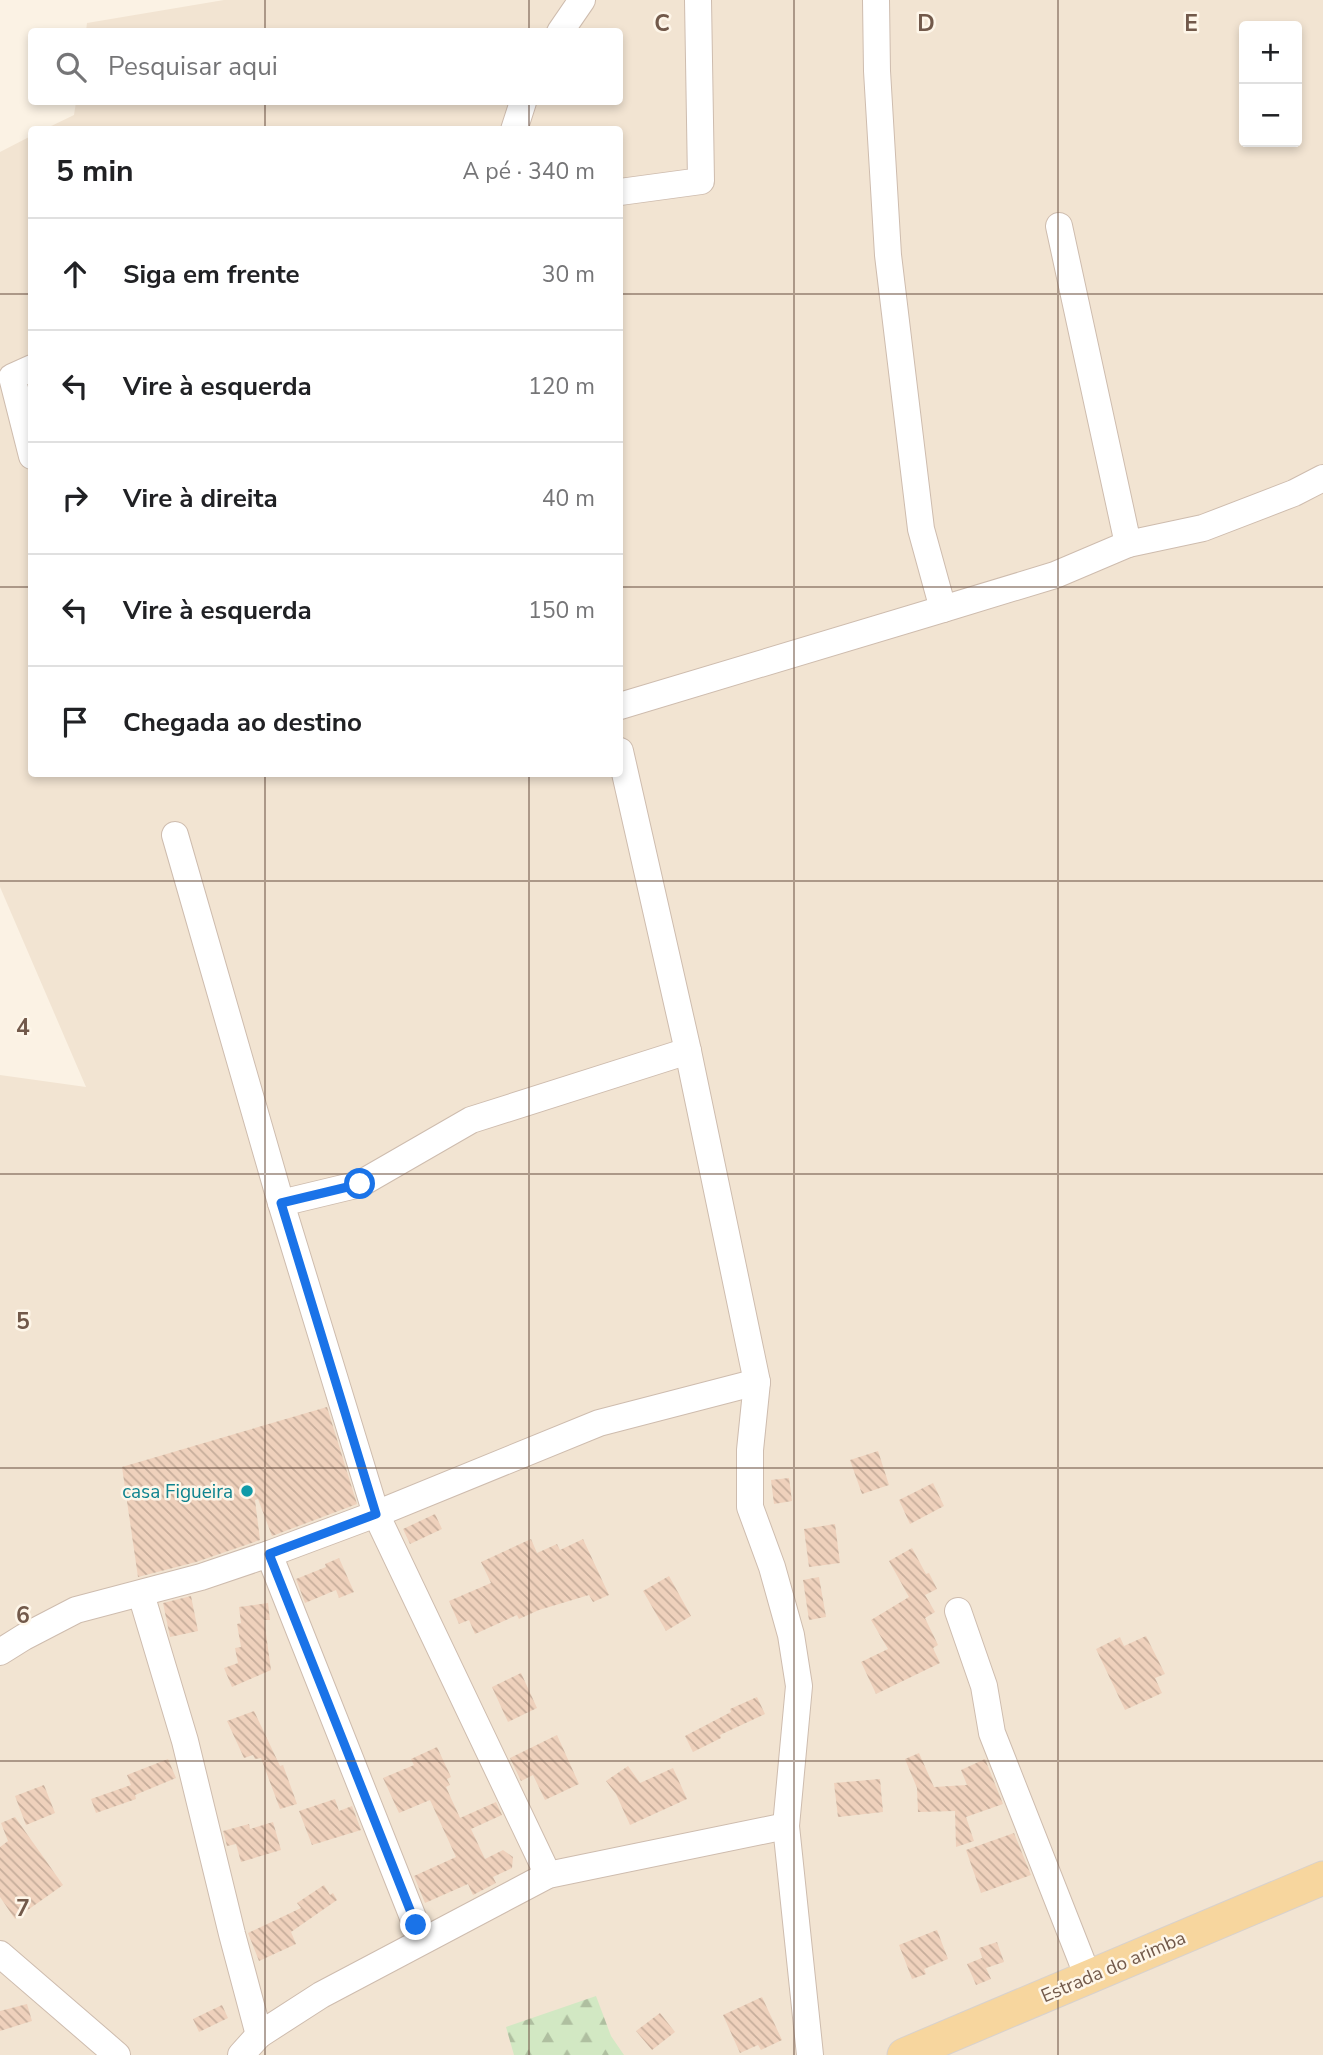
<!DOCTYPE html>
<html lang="pt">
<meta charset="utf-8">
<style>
:root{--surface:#fff;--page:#f6f6f6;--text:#202124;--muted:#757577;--line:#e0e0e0}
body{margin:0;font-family:"Nunito Sans",sans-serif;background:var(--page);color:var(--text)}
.controls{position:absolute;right:21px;top:21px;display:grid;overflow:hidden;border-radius:7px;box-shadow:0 4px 10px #0003}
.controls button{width:63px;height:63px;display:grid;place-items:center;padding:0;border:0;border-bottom:2px solid var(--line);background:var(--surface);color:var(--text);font:35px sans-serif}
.stop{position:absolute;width:21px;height:21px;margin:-16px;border:5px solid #1a73e8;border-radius:50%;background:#fff}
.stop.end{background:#1a73e8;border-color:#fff;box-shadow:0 2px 7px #0008}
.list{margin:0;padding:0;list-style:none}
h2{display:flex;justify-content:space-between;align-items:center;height:91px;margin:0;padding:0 28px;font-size:30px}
h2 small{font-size:23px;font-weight:400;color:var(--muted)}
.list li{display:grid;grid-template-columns:46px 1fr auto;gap:21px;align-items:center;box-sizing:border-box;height:112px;padding:0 28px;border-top:2px solid var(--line)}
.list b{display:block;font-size:26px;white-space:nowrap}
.list em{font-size:23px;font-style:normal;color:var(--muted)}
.icon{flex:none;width:38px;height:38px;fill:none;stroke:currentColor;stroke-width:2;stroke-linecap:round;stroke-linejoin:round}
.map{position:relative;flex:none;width:1323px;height:2055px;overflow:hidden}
.search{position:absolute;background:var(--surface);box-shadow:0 4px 10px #0003;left:28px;top:28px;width:595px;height:77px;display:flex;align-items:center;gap:18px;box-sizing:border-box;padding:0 24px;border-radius:7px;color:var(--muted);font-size:26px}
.panel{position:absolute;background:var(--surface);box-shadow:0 4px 10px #0003;left:28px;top:126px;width:595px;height:651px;border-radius:7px}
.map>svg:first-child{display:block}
.residential{fill:#f2e4d2;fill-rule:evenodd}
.forest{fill:url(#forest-firs)}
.building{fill:url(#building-back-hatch)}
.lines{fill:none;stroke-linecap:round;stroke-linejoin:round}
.minor-casing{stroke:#cebcae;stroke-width:28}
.major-casing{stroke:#d8d1cc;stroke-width:35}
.minor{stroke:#fff;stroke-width:26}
.major{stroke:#f7d69e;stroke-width:33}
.route{stroke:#1a73e8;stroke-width:9}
.grid{fill:none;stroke:#72594a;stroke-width:2;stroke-opacity:0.55}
.culture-dot{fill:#0f9aa8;stroke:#fef6e9;stroke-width:2.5}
.labels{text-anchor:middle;stroke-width:5;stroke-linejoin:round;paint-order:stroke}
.culture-label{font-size:19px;fill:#0d838f;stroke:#fef6e9;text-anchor:end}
.street-label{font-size:19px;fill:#72594a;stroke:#fef6e9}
.grid-label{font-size:23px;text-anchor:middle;font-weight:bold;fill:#72594a;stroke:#fef6e9;stroke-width:5;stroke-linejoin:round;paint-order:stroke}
</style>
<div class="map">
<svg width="1323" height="2055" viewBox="0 0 1323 2055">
<defs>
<pattern id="forest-firs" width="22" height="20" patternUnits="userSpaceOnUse" patternTransform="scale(1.75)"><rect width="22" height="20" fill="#d2e8c3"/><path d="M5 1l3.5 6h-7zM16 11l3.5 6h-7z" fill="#afbfa0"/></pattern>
<pattern id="building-back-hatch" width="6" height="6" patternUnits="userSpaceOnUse" patternTransform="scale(1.75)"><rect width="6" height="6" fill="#efd1bc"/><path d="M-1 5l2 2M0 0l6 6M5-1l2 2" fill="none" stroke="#c6ad9b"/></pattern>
</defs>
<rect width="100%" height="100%" fill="#fbf2e4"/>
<path class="residential" d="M224 0H1323V2055H0V1075L86 1087 0 887V152L31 136 32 774H620V130L45 129 74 115 76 102H620V32L86 31 87 23ZM1244 26H1297V142H1244Z"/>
<path class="forest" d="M596 1996 611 2036 624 2055H514L506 2027Z"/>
<g class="building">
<path d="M327 1407 357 1504 272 1536 258 1499 255 1500 260 1540 196 1562 138 1577 122 1467Z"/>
<path d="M878 1451 889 1485 862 1494 850 1460Z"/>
<path d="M789 1478 792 1501 774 1504 771 1480Z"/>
<path d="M933 1483 944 1506 910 1524 899 1500Z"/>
<path d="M435 1514 442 1529 410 1544 403 1529Z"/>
<path d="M835 1524 840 1563 809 1567 804 1529Z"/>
<path d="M531 1539 537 1553 557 1544 560 1550 583 1539 609 1595 593 1602 589 1595 539 1610 519 1619 517 1615 475 1634 469 1620 459 1624 449 1601 491 1583 481 1562Z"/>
<path d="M912 1548 926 1574 929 1573 937 1589 925 1595 935 1612 925 1618 938 1645 933 1648 940 1663 876 1694 861 1662 888 1649 871 1620 909 1597 889 1561Z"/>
<path d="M339 1558 354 1592 339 1598 336 1590 305 1603 296 1579 326 1567 325 1564Z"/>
<path d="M669 1576 691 1616 666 1631 643 1591Z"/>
<path d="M819 1577 826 1617 809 1620 803 1580Z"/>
<path d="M191 1596 198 1631 170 1637 163 1603Z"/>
<path d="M268 1603 270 1620H264L271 1670 232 1687 224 1668 238 1663 235 1648 241 1647 237 1624 241 1623 239 1607Z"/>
<path d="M1146 1636 1165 1674 1155 1678 1162 1693 1125 1710 1096 1649 1120 1637 1124 1646Z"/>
<path d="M521 1673 537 1708 508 1722 492 1687Z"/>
<path d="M757 1697 765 1714 720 1735 721 1738 693 1752 685 1736 731 1712 730 1709Z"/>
<path d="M254 1711 280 1766 283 1765 297 1804 280 1809 261 1758 255 1759 253 1755 244 1758 227 1721Z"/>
<path d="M557 1735 579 1784 545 1800 533 1775 521 1781 510 1758Z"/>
<path d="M437 1747 451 1777 447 1779 450 1785 446 1787 460 1818 496 1802 502 1815 471 1829 485 1859 503 1850 513 1857 512 1868 493 1877 496 1883 473 1895 468 1884 425 1903 414 1876 456 1857 430 1800 399 1813 383 1778 414 1765 411 1759Z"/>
<path d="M919 1753 934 1787 967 1785 961 1770 985 1759 1003 1804 966 1817 974 1841 956 1847 955 1811 918 1812 917 1788 905 1759Z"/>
<path d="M168 1759 176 1778 135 1795 136 1799 96 1813 91 1799 131 1785 127 1775Z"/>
<path d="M628 1766 640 1783 673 1768 687 1799 630 1825 616 1794 606 1781Z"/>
<path d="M880 1779 883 1812 838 1817 834 1783Z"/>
<path d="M44 1785 55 1813 26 1825 15 1796Z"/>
<path d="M335 1799 339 1811 352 1806 361 1830 312 1845 299 1811Z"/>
<path d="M15 1817 63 1885 15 1919 0 1897V1847L8 1841 1 1823Z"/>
<path d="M273 1822 281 1850 241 1862 236 1844 227 1846 223 1831 249 1824 250 1829Z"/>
<path d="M1014 1833 1031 1875 981 1893 966 1850Z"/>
<path d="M324 1885 330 1895 333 1893 337 1900 291 1932 296 1944 259 1961 248 1933 301 1908 297 1903Z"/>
<path d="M937 1930 948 1959 924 1969 926 1974 912 1979 899 1945Z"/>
<path d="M997 1942 1004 1962 986 1968 991 1979 976 1985 967 1964 982 1958 984 1963 979 1948Z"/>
<path d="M762 1997 782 2040 761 2050 758 2045 740 2053 723 2015Z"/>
<path d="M27 2004 32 2021 0 2031V2011Z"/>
<path d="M222 2005 228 2018 199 2032 193 2019Z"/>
<path d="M660 2013 675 2032 652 2050 636 2031Z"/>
</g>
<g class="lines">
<g class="minor-casing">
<g id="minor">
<path d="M560 32 582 0"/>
<path d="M514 130 523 102"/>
<path d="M620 192 701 181 698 0"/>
<path d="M1059 226 1128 544 1203 528 1294 493 1323 478"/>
<path d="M32 368 12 377 32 456"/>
<path d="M943 609 1055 575 1128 544"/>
<path d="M620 706 943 609 921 529 888 255 877 71 876 0"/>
<path d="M620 751 688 1051 757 1382 750 1450V1507L772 1567 791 1635 799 1686 786 1826 810 2055"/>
<path d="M175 835 281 1203 376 1514 548 1875"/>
<path d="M281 1203 360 1184 471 1120 688 1051"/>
<path d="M269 1554 416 1925 424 1939"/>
<path d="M141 1594 185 1741 232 1934 259 2035"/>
<path d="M958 1611 984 1686 992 1733 1088 1977"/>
<path d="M0 1652 24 1637 76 1610 201 1577 269 1554 376 1514 599 1423 757 1382"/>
<path d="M0 1954 117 2055"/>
<path d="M241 2055 259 2035 321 1995 548 1875 786 1826"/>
</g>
</g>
<g class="major-casing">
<path id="major" d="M904 2055 1323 1878"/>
</g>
<use href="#minor" class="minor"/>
<use href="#major" class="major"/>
</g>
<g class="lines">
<path class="route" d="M360 1184 281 1203 376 1514 269 1554 416 1925"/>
</g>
<path class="grid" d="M265 0V32M529 0V32M794 0V2055M1058 0V2055M265 102V130M529 102V130M0 294H32M620 294H1323M0 587H32M620 587H1323M265 774V2055M529 774V2055M0 881H1323M0 1174H1323M0 1468H1323M0 1761H1323"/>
<circle class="culture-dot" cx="247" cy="1491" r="7"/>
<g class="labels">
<g class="culture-label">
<text x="233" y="1498">casa Figueira</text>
</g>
<g class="street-label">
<text transform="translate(1113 1966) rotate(-23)" y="7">Estrada do arimba</text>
</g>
</g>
<g class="grid-label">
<text x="662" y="31">C</text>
<text x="926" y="31">D</text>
<text x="1191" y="31">E</text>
<text x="23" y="1035">4</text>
<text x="23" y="1329">5</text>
<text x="23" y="1623">6</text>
<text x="23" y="1916">7</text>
</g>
</svg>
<div class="controls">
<button>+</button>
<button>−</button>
</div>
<div class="stop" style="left:360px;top:1184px"></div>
<div class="stop end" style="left:416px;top:1925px"></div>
<div class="search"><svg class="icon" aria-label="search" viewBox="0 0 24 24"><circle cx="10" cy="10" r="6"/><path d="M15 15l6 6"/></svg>Pesquisar aqui</div>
<section class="panel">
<h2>5 min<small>A pé · 340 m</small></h2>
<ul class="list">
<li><svg class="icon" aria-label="ahead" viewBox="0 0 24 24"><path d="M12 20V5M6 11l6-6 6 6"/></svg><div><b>Siga em frente</b></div><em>30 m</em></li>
<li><svg class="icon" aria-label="left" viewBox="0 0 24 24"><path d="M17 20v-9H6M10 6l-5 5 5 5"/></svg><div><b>Vire à esquerda</b></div><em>120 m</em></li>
<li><svg class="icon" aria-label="right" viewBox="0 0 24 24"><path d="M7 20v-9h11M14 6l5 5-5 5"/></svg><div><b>Vire à direita</b></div><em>40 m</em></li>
<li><svg class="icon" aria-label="left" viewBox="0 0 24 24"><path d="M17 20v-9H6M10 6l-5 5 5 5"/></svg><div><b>Vire à esquerda</b></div><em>150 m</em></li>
<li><svg class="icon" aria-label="arrive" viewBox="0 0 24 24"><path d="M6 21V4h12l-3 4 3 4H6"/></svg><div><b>Chegada ao destino</b></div></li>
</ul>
</section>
</div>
